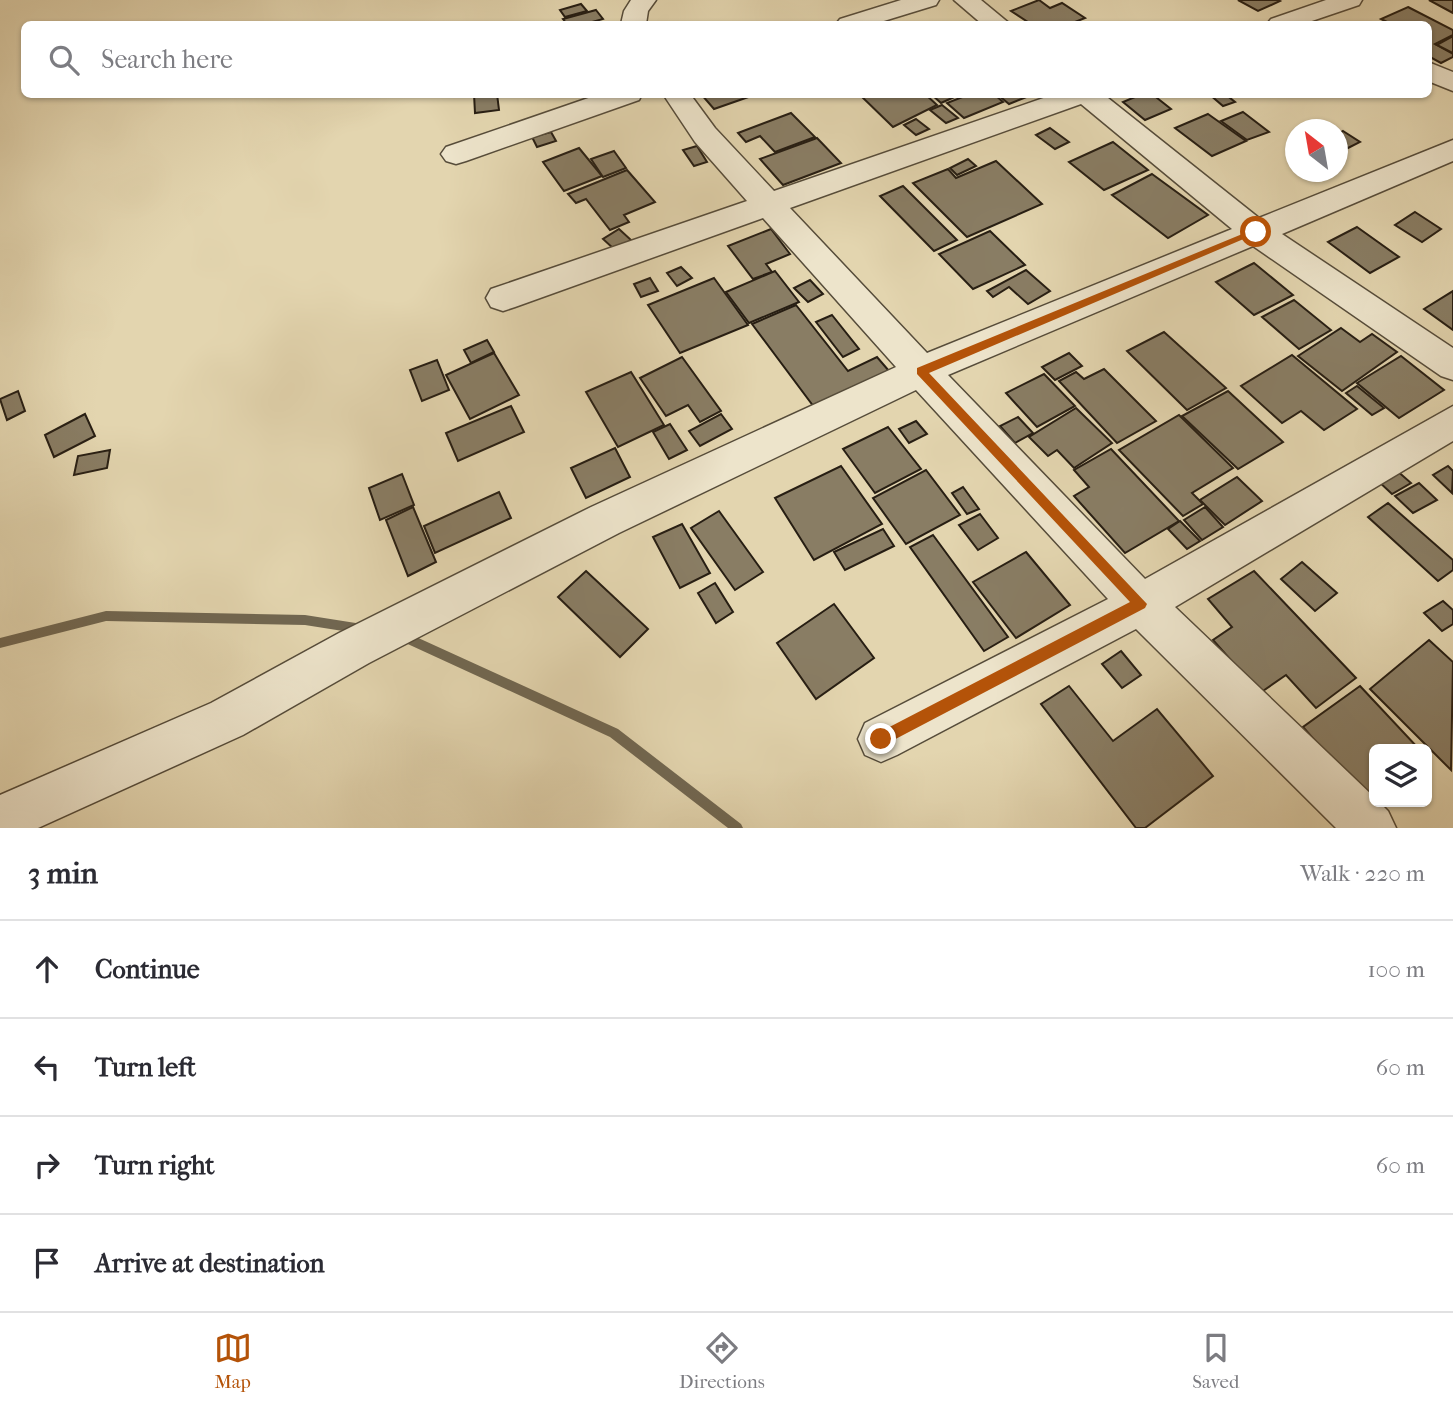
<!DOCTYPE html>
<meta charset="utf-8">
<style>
:root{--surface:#fff;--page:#f7f7f7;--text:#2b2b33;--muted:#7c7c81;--line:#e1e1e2;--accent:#b45309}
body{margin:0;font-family:"IM FELL French Canon",serif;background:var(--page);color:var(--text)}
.controls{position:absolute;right:21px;bottom:21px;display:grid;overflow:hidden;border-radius:10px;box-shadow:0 2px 5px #0004}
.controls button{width:63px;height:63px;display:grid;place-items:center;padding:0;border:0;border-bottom:2px solid var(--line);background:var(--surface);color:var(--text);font:35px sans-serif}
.compass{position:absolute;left:1285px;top:119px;width:63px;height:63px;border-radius:50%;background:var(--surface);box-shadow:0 2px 5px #0004;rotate:329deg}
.stop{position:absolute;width:21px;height:21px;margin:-16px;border:5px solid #b45309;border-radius:50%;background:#fff}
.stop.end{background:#b45309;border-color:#fff;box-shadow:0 2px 7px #0008}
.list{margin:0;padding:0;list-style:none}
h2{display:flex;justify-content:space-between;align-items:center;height:91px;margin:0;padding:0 28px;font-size:30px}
h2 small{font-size:23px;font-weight:400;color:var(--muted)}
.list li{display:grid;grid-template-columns:46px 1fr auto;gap:21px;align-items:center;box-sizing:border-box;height:98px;padding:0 28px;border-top:2px solid var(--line)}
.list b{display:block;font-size:26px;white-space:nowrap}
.list em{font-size:23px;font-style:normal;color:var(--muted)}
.icon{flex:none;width:38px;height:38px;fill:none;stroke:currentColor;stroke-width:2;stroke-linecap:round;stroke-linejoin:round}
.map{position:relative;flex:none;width:1453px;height:828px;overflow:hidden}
.search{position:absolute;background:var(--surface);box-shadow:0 2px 5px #0004;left:21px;right:21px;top:21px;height:77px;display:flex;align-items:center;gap:18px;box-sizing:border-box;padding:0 24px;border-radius:10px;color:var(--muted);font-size:26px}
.sheet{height:483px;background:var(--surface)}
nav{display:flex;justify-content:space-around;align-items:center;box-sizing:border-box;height:98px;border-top:2px solid var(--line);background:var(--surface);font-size:19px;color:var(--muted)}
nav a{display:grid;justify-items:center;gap:4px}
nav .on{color:var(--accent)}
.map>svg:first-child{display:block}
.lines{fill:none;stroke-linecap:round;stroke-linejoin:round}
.stream{fill:#716751;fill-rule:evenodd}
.building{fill:#897d64;stroke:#271e13;stroke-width:2}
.minor-casing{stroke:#564c3a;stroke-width:3}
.minor{fill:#ede4cb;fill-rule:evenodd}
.route{fill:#b45309}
</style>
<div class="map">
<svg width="1453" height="828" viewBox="0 0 1453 828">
<rect width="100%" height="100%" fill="#e3d5af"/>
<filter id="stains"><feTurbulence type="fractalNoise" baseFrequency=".00286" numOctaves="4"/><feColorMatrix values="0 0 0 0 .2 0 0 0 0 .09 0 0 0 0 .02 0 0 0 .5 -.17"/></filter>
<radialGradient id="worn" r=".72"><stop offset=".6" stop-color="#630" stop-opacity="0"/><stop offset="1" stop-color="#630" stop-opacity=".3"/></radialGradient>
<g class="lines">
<g class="stream">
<path d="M106 611 305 615 362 624 366 625 367 629 366 633 362 634 305 625 106 621 0 648V638Z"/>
<path d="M403 631 618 729 741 824 743 828H728L610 737 399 640 398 636 399 632Z"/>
</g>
</g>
<g class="building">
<path d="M1039 0 1050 8 1062 3 1085 18 1070 24H1031L1011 11Z"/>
<path d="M1238 0H1278L1280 1 1258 11Z"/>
<path d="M1429 0H1453V13Z"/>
<path d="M581 4 587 11 565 17 560 10Z"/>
<path d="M1408 7 1453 30V35L1435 44 1453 54V57L1441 63 1428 56V24H1391L1381 19Z"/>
<path d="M596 10 603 19 585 24H567L563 19Z"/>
<path d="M1453 36V53L1437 45Z"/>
<path d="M474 94H497L499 110 475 113Z"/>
<path d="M701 94H757L714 109Z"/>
<path d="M859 94H925L937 105 893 127Z"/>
<path d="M931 94H961L941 103Z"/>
<path d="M970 94H994L1003 102 964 118 947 103Z"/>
<path d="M997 94H1034L1009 104Z"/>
<path d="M1142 94H1152L1171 109 1145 120 1123 102Z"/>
<path d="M1209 94H1225L1235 102 1223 106Z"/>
<path d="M942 105 958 118 946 123 930 110Z"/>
<path d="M1243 112 1269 132 1247 140 1221 121Z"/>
<path d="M791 113 815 137 775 152 760 136 746 142 738 133Z"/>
<path d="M1208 114 1246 141 1212 156 1175 128Z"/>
<path d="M916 119 929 129 916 135 904 125Z"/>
<path d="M1050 128 1069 142 1055 149 1036 135Z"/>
<path d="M1343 131 1360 142 1348 148 1338 141V134Z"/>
<path d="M551 132 556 141 537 147 532 137Z"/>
<path d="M817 138 841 163 783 185 760 159Z"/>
<path d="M1113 142 1148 170 1104 190 1069 162Z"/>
<path d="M697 146 707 162 694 166 683 150Z"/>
<path d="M579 148 602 176 564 191 543 162Z"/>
<path d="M614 151 626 168 603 177 591 159Z"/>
<path d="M968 159 976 166 957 175 950 168Z"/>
<path d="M996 161 1042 204 967 237 913 183 948 169 956 178Z"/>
<path d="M627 170 655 202 624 215 629 222 610 230 586 199 576 203 568 194Z"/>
<path d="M1152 174 1208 215 1168 238 1112 195Z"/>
<path d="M903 186 957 240 934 251 880 196Z"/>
<path d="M1415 212 1441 229 1422 242 1395 225Z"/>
<path d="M1357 227 1399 257 1370 273 1328 242Z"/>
<path d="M619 229 631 240 615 250 603 239Z"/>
<path d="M771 229 790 254 766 264 772 272 753 279 728 246Z"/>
<path d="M990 231 1025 265 973 289 939 254Z"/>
<path d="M1254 263 1293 295 1254 315 1216 282Z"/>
<path d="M681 267 692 278 677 286 667 273Z"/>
<path d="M1026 270 1050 291 1028 304 1009 287 993 297 987 291Z"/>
<path d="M775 271 799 302 749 323 726 292Z"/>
<path d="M650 278 658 291 641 297 634 284Z"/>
<path d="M714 278 748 325 680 353 648 305Z"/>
<path d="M810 280 823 294 808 302 794 288Z"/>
<path d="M1453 291V330L1424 309Z"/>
<path d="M1294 300 1331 330 1299 349 1262 317Z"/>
<path d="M796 305 848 371 877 357 889 371 814 407 752 324Z"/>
<path d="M832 315 859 349 843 357 816 322Z"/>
<path d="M1341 328 1360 342 1372 334 1397 352 1342 391 1298 356Z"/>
<path d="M1164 332 1226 388 1187 410 1127 351Z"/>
<path d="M487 340 494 352 471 363 464 350Z"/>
<path d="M494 353 519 395 470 419 446 375Z"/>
<path d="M1069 353 1082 366 1055 380 1042 367Z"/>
<path d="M1292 355 1357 409 1324 430 1301 411 1282 423 1241 386Z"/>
<path d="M1401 356 1444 390 1399 418 1357 383Z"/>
<path d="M682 357 721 411 700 422 688 405 666 416 640 378Z"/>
<path d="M437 360 449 390 422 401 410 370Z"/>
<path d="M1104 369 1156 421 1117 443 1059 381 1076 372 1084 379Z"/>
<path d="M631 372 664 425 618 447 586 392Z"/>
<path d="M1044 374 1075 406 1037 427 1006 393Z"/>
<path d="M1357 386 1384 408 1372 415 1346 393Z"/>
<path d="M18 391 25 411 7 420 0 399Z"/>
<path d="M1228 391 1283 442 1238 469 1182 416Z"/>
<path d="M511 406 524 432 458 461 446 433Z"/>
<path d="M1076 408 1112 443 1074 468 1057 450 1048 456 1029 437Z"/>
<path d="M85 414 95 436 54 457 45 435Z"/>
<path d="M721 414 732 429 700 446 689 431Z"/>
<path d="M1179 415 1233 468 1192 493 1203 504 1183 516 1119 450Z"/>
<path d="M1018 417 1033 433 1015 443 1000 426Z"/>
<path d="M916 421 927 434 909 443 899 429Z"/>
<path d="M670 424 687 450 669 459 653 432Z"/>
<path d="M888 427 921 469 875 493 843 449Z"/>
<path d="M615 448 630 477 586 498 571 468Z"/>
<path d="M1111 449 1179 521 1125 553 1074 496 1089 487 1074 470Z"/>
<path d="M110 450 107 468 74 475 78 456Z"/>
<path d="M841 466 882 524 814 560 775 498Z"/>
<path d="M1448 466 1453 471 1452 493 1433 475Z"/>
<path d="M1395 469 1411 483 1392 494 1377 480Z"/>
<path d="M926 470 960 515 906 544 873 498Z"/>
<path d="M402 474 414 505 380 520 369 488Z"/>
<path d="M1237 477 1262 501 1225 525 1200 500Z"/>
<path d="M1419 483 1437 500 1413 513 1395 496Z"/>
<path d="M963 487 979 509 967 514 952 493Z"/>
<path d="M499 492 511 518 435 553 424 526Z"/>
<path d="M1388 503 1453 560V570L1438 581 1368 517Z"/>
<path d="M413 507 436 562 408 576 386 520Z"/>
<path d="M1205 507 1223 527 1202 540 1184 520Z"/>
<path d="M719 511 763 572 735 590 691 528Z"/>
<path d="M980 514 998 538 978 550 959 525Z"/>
<path d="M1180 521 1200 541 1187 549 1168 529Z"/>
<path d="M682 524 710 573 680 588 653 537Z"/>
<path d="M883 529 894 546 845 570 834 552Z"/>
<path d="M933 535 1008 637 984 651 910 547Z"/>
<path d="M1026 552 1070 605 1016 638 973 582Z"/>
<path d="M1302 562 1337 593 1315 611 1281 579Z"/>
<path d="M586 571 648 629 620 657 558 597Z"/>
<path d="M1254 571 1356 678 1316 708 1286 675 1260 693 1213 640 1232 627 1208 599Z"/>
<path d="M715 583 733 612 716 623 698 593Z"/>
<path d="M1443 601 1453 610V624L1442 631 1424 613Z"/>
<path d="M834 604 874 658 816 699 777 643Z"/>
<path d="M1429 640 1453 662 1451 770 1370 689Z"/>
<path d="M1121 651 1141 675 1122 688 1102 664Z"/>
<path d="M1069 686 1113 741 1157 709 1213 776 1145 828H1136L1041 704Z"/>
<path d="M1360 686 1419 749H1374V802H1384L1375 809 1303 727Z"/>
</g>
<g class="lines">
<g class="minor-casing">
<g id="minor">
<path d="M631 0H656L648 11 646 24H621L624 11Z"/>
<path d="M901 0H939L936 5 874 24H836L840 19Z"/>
<path d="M954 0H981L1010 24H982Z"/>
<path d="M1326 0H1362L1359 5 1303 24H1267L1271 19Z"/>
<path d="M1428 62 1453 72V91L1428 81Z"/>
<path d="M600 94H642L639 100 466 161 456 164 446 161 441 154 446 147Z"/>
<path d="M663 94H690L715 128 774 191 1055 94H1103L1259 218 1453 140V161L1282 234 1453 348V380L1441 376 1253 246 948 375 1145 579 1453 406V441L1175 607 1374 797V802H1379L1388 811 1396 828H1336L1136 629 897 755 881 762 865 755 858 739 865 723 1108 599 916 390 619 533 369 663 243 735 38 828H0V795L211 703 339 633 591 507 896 367 763 218 515 307 503 311 491 307 486 298 491 289 747 201 695 142ZM1081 104 1232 229 927 353 790 208Z"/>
</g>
</g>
<use href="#minor" class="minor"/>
</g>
<path class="route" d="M1252 230 1260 232 929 373 1147 604 1145 608 886 744H876V734L1130 602 917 374V368Z"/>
<rect width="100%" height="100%" filter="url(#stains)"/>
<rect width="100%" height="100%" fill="url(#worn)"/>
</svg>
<div class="controls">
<button><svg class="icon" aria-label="layers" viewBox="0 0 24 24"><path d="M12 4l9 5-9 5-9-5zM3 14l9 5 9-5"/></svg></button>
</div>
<svg class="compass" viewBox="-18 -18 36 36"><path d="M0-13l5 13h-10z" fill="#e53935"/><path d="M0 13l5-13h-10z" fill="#7c7c81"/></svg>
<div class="stop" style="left:1256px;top:232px"></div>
<div class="stop end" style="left:881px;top:739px"></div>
<div class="search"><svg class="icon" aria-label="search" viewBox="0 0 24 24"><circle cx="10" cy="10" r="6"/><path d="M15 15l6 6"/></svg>Search here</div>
</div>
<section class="sheet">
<h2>3 min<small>Walk · 220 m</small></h2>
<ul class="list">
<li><svg class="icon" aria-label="ahead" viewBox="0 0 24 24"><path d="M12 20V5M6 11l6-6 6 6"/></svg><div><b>Continue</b></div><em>100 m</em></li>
<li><svg class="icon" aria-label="left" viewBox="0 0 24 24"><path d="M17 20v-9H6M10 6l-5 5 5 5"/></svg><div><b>Turn left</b></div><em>60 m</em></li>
<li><svg class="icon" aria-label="right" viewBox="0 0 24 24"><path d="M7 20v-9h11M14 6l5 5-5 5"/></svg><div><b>Turn right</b></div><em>60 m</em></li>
<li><svg class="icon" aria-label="arrive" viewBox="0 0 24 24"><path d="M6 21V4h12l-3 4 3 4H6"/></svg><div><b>Arrive at destination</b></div></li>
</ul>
</section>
<nav>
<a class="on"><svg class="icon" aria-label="map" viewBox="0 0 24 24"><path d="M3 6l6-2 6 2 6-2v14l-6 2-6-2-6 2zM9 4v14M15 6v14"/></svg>Map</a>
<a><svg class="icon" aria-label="directions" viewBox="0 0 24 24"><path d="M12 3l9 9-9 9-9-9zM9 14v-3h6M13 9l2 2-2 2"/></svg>Directions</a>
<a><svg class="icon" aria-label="saved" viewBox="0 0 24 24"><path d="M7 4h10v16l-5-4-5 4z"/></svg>Saved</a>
</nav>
